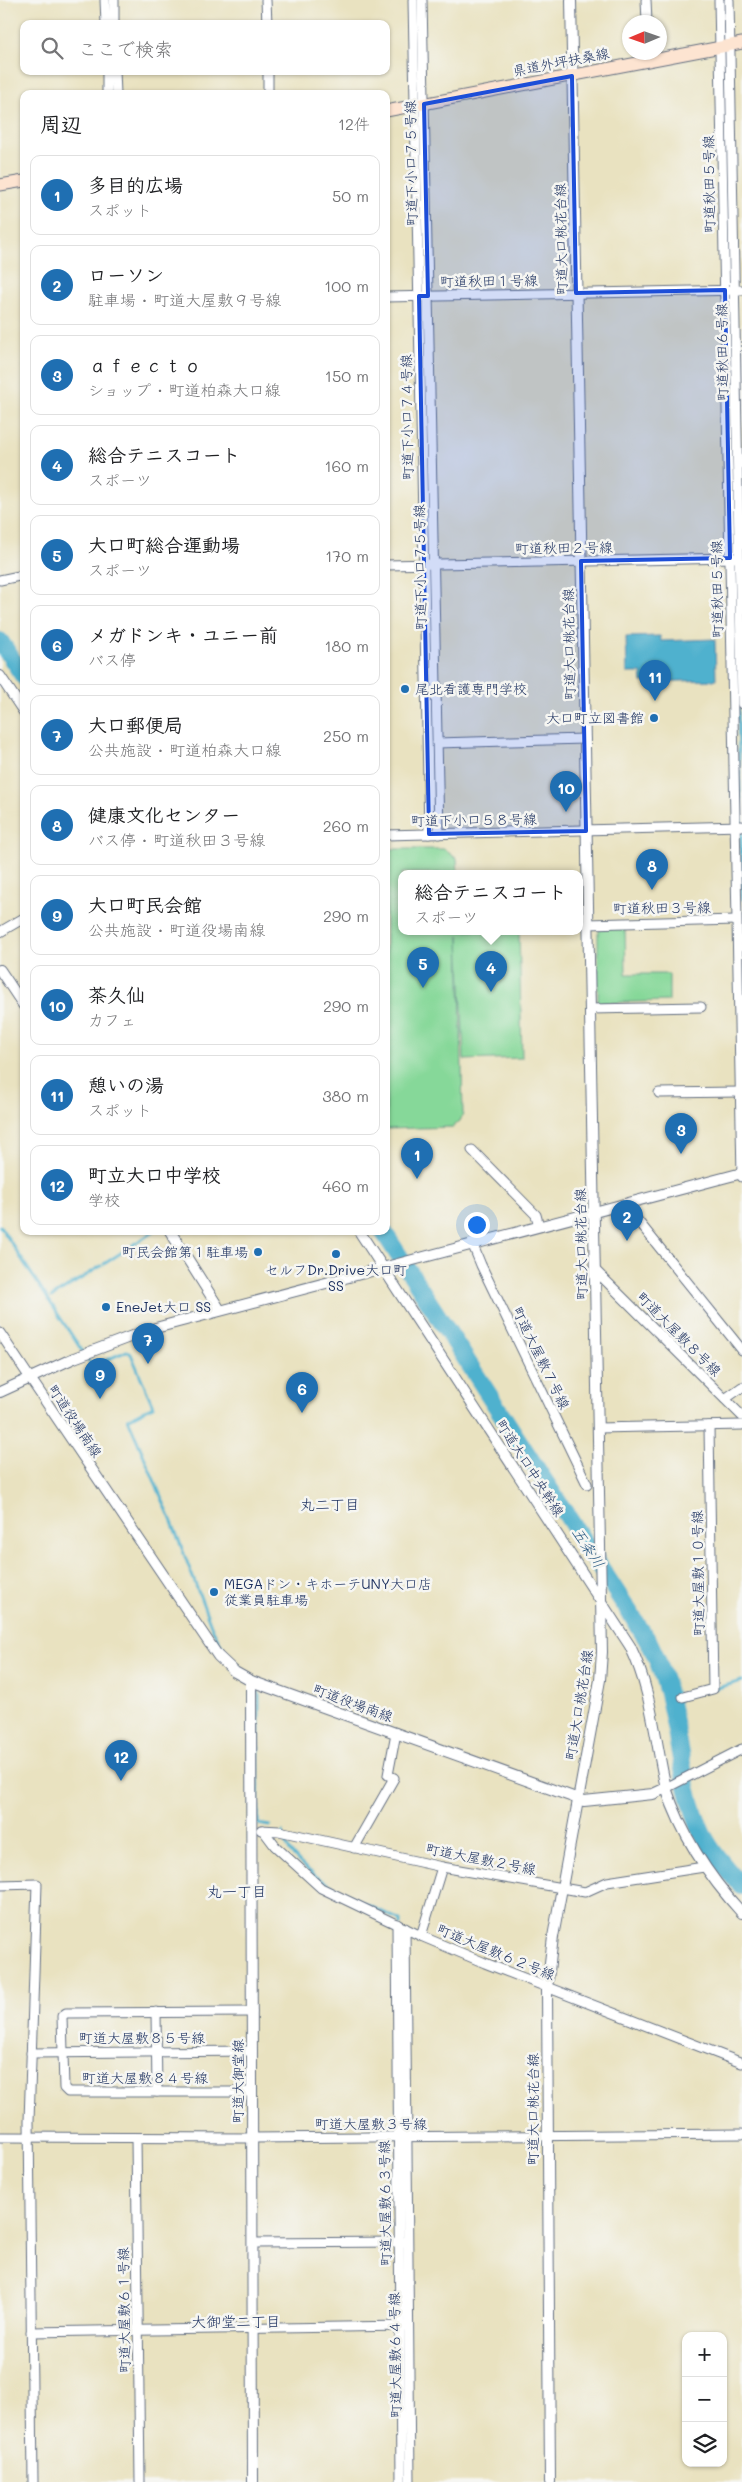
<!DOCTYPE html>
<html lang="ja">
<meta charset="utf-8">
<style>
:root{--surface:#fff;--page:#f6f6f6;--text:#202124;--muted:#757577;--line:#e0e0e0;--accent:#1f6fb2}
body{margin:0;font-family:Mali,"Klee One",sans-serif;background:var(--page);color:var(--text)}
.controls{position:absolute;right:15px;bottom:15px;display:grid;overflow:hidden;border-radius:10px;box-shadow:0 1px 4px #0004}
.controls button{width:45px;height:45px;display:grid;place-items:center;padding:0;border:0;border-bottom:1px solid var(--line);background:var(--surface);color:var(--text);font:25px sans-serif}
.compass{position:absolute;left:622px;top:15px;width:45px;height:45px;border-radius:50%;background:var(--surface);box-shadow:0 1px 4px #0004;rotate:268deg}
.you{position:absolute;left:476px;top:1224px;width:18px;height:18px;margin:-12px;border:4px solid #fff;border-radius:50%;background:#1a73e8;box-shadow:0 0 0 8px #1a73e833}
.badge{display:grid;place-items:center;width:32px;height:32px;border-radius:50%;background:var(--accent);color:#fff;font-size:16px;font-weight:700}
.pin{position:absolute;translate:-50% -41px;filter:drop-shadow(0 1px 2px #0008)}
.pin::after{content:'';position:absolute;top:26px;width:18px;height:15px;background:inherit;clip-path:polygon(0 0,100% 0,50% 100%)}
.popup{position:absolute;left:398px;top:870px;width:185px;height:65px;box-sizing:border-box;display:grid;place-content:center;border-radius:10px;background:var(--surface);filter:drop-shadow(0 1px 4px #0005);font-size:16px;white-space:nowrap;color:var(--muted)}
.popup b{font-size:19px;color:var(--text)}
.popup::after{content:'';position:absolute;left:50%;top:100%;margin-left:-10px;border:10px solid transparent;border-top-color:var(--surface)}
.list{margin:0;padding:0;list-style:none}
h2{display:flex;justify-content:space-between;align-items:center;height:65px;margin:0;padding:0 20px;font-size:21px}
h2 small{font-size:16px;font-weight:400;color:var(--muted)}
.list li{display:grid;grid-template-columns:32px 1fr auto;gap:15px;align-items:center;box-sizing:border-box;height:80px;margin:0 10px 10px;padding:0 10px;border:1px solid var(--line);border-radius:10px}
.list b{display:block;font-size:19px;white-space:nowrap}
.list p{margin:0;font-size:16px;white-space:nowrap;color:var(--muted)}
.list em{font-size:16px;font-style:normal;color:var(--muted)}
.icon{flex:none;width:28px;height:28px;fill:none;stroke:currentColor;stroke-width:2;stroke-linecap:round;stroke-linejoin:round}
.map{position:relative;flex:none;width:742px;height:2482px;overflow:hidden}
.search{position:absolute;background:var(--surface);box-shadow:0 1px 4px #0004;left:20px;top:20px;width:370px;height:55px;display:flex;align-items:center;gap:12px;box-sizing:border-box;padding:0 18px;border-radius:10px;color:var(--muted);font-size:19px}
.panel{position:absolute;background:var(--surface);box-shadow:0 1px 4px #0004;left:20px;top:90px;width:370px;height:1145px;border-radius:10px}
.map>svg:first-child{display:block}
.green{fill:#86d899;stroke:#50847c}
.water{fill:#4fb1ce;stroke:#357096}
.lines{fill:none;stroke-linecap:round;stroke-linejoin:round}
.stream{stroke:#4fb1ce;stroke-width:3}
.river{stroke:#4fb1ce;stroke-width:18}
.minor-casing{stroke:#636e80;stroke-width:11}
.tertiary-casing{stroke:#636e80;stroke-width:12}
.secondary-casing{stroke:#636e80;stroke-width:13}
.minor{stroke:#fff;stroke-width:9}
.tertiary{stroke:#fff;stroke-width:10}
.secondary{stroke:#fde4d1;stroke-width:11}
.marked{fill:#1d4ed8;fill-opacity:0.2;stroke:#1d4ed8;stroke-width:4;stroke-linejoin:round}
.poi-dot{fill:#1f6fb2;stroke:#f6f6f2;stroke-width:2}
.labels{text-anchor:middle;stroke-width:5;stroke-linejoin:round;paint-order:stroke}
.street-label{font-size:14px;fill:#1b2f5e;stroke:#f6f6f2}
.poi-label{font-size:14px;fill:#1b2f5e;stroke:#f6f6f2;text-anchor:start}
.neighbourhood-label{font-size:15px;fill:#1b2f5e;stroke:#f6f6f2}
.water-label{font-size:15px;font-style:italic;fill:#2d5c85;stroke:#f6f6f2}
</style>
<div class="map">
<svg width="742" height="2482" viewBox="0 0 742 2482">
<rect width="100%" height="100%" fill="#f6f6f2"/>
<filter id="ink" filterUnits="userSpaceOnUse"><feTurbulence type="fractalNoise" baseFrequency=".02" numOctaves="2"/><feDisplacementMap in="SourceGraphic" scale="10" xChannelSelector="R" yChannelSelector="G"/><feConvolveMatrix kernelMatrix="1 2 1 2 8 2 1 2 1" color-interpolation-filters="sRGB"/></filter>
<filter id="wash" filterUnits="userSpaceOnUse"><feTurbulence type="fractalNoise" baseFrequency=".0096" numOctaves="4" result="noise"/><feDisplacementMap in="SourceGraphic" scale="20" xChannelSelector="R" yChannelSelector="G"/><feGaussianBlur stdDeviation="1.12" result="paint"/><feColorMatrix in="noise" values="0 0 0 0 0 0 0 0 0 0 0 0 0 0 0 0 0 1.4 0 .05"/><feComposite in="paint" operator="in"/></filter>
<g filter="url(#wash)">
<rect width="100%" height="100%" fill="#e9e2c0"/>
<g class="green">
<path d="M386 849H444L457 859 458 873H402V931H519L522 1058 464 1060 459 936 463 1114 460 1121 453 1127 386 1129Z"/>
<path d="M625 926 626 974H669V1001L598 1003V932L602 927Z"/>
</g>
<path class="water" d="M660 636 661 641 715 639 716 680 642 682 641 673H627L626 637Z"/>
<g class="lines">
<g class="stream">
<path d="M109 0 110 9"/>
<path d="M738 703 742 899"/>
<path d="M0 1226 92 1366 127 1351 131 1354 153 1406 128 1419 172 1522 212 1628 225 1652 243 1672"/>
<path d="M104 1264 153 1232"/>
<path d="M52 1297 101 1266"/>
<path d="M254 1687 259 1694 258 1824 270 1826"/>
<path d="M717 1688 742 1681"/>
<path d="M283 1833C286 1872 368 1905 400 1920V1925"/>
</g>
<g class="river">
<path d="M0 641 24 677"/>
<path d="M383 1231 650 1644C680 1703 675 1774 703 1834 711 1852 728 1871 742 1886"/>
</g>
</g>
</g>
<g filter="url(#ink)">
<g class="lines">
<g class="minor-casing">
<g id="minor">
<path d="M105 0 106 24"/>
<path d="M114 0V24"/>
<path d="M266 0 267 24"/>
<path d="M413 0 429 834"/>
<path d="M422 0 439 834"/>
<path d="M646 0 647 22"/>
<path d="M719 0 742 1177"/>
<path d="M729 0 742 704"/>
<path d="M107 71V94"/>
<path d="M115 71 116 94"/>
<path d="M268 71V94"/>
<path d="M386 297 742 290"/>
<path d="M386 565 734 558"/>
<path d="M0 580 24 575"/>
<path d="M437 743 585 739"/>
<path d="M386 835 742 826"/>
<path d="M588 924 736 920"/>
<path d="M0 932 24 918"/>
<path d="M590 1009 701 1007"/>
<path d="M659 1093 740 1092"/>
<path d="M472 1150 536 1215 539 1226"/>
<path d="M628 1203 634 1216 742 1350"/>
<path d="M472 1243 481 1265 587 1484"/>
<path d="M596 1271 742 1416"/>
<path d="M0 1333 30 1378"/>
<path d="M725 1399 742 1387"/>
<path d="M598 1428 742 1425"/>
<path d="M683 1697 713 1689 709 1426"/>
<path d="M666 1788 742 1749"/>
<path d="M261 1830 279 1831 442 1867 585 1892 607 1882 704 1867"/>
<path d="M263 1830 275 1846 321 1888 421 1936 485 1963 742 2063"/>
<path d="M354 1848 394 1778 388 1775 396 1733"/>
<path d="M0 1885 37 1884 29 2121 33 2482"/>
<path d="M397 1924 401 2482"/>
<path d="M405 1928 410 2482"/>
<path d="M421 1936 442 1867"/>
<path d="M156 2012 157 2092"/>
<path d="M252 2012 66 2013 62 2016 64 2088 68 2092H252"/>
<path d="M31 2053 252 2051"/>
<path d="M0 2137 252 2138 742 2134"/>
<path d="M136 2138 140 2482"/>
<path d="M253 2243 405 2242"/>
<path d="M31 2332 406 2326"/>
</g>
</g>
<g class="tertiary-casing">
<g id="tertiary">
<path d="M0 676 24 712"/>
<path d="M0 970 24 1006"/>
<path d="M170 1231 220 1310"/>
<path d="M359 1231 630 1646C652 1691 655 1740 666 1788"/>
<path d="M30 1378 218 1656 235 1672 251 1681 584 1801 653 1794 666 1788C682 1836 708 1876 742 1913"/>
<path d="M0 1392 74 1358 148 1330 742 1173"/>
<path d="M251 1681 253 2482"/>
<path d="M550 2482 547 1988 553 1937 600 1680 602 1652 571 0"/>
</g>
</g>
<g class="secondary-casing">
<g id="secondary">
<path d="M386 111 742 43"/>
<path d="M0 185 24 181"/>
</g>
</g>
<use href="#minor" class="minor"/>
<use href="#tertiary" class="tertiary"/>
<use href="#secondary" class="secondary"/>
</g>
</g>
<path class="marked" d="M572 76 576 293 725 290 730 558 581 561 586 831 429 834 419 296H428L424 104Z"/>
<g class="poi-dot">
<circle cx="405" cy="689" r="5"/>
<circle cx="654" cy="718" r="5"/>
<circle cx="258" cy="1252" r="5"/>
<circle cx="336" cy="1254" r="5"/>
<circle cx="106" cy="1307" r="5"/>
<circle cx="214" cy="1592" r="5"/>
</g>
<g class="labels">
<g class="street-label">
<text transform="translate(561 62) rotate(-11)" y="5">県道外坪扶桑線</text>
<text transform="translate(411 163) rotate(-91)" y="5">町道下小口７５号線</text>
<text transform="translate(709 184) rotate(-91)" y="5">町道秋田５号線</text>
<text transform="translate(561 239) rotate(-91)" y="5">町道大口桃花台線</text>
<text transform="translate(489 281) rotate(-1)" y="5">町道秋田１号線</text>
<text transform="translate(722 352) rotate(-91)" y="5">町道秋田６号線</text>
<text transform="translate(407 417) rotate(-91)" y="5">町道下小口７４号線</text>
<text transform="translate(564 548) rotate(-1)" y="5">町道秋田２号線</text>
<text transform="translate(420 567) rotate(-91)" y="5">町道下小口７５号線</text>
<text transform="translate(717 589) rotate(-91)" y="5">町道秋田５号線</text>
<text transform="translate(569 644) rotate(-91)" y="5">町道大口桃花台線</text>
<text transform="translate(474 820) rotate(-1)" y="5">町道下小口５８号線</text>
<text transform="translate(662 908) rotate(-1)" y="5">町道秋田３号線</text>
<text transform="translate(581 1244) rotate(-91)" y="5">町道大口桃花台線</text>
<text transform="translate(679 1334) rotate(45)" y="5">町道大屋敷８号線</text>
<text transform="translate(541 1358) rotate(64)" y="5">町道大屋敷７号線</text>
<text transform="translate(75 1421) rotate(56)" y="5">町道役場南線</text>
<text transform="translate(530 1468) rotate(57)" y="5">町道大口中央幹線</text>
<text transform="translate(698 1573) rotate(-91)" y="5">町道大屋敷１０号線</text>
<text transform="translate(353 1703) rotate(20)" y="5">町道役場南線</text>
<text transform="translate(579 1705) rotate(-81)" y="5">町道大口桃花台線</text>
<text transform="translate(481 1859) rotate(11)" y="5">町道大屋敷２号線</text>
<text transform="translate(496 1952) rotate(22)" y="5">町道大屋敷６２号線</text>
<text x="142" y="2043">町道大屋敷８５号線</text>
<text x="145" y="2083">町道大屋敷８４号線</text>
<text transform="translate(238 2081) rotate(-90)" y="5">町道大御堂線</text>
<text transform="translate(533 2109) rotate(-90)" y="5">町道大口桃花台線</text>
<text x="371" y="2129">町道大屋敷３号線</text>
<text transform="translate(385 2203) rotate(-91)" y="5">町道大屋敷６３号線</text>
<text transform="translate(124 2310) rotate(-91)" y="5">町道大屋敷６１号線</text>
<text transform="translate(395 2355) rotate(-91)" y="5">町道大屋敷６４号線</text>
</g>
<g class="poi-label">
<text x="415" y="694">尾北看護専門学校</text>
<text x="644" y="723" text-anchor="end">大口町立図書館</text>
<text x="248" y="1257" text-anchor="end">町民会館第１駐車場</text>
<text x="336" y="1275" text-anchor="middle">セルフDr.Drive大口町<tspan x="336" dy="16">SS</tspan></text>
<text x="116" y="1312">EneJet大口 SS</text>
<text x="224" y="1589">MEGAドン・キホーテUNY大口店<tspan x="224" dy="16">従業員駐車場</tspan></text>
</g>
<g class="neighbourhood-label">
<text x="330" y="1510">丸二丁目</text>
<text x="237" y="1897">丸一丁目</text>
<text x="236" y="2327">大御堂二丁目</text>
</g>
<g class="water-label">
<text transform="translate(588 1548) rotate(57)" y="5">五条川</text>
</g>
</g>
</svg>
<div class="controls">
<button>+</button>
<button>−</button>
<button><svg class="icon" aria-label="layers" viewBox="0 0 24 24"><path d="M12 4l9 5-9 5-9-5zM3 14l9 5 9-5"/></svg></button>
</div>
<svg class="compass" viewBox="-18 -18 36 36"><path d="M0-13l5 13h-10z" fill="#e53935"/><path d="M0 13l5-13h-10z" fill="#757577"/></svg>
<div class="you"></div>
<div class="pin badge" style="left:417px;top:1179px">1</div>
<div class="pin badge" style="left:627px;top:1241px">2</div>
<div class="pin badge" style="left:681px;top:1154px">3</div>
<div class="pin badge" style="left:491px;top:992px">4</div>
<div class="popup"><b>総合テニスコート</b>スポーツ</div>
<div class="pin badge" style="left:423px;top:988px">5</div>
<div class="pin badge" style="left:302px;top:1413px">6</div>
<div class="pin badge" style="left:148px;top:1364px">7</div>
<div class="pin badge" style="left:652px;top:890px">8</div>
<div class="pin badge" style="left:100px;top:1399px">9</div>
<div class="pin badge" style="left:566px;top:812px">10</div>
<div class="pin badge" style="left:655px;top:701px">11</div>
<div class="pin badge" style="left:121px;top:1781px">12</div>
<div class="search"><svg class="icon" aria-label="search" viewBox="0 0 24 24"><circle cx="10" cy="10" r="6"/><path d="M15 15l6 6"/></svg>ここで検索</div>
<section class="panel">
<h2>周辺<small>12件</small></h2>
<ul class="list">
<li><span class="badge">1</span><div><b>多目的広場</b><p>スポット</p></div><em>50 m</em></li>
<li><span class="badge">2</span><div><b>ローソン</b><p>駐車場 · 町道大屋敷９号線</p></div><em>100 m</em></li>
<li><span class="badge">3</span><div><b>ａｆｅｃｔｏ</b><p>ショップ · 町道柏森大口線</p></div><em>150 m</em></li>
<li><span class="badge">4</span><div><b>総合テニスコート</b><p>スポーツ</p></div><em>160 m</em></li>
<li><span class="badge">5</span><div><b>大口町総合運動場</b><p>スポーツ</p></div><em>170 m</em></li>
<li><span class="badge">6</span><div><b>メガドンキ・ユニー前</b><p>バス停</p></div><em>180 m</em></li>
<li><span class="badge">7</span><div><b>大口郵便局</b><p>公共施設 · 町道柏森大口線</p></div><em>250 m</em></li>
<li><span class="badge">8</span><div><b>健康文化センター</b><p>バス停 · 町道秋田３号線</p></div><em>260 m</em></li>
<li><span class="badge">9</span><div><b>大口町民会館</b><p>公共施設 · 町道役場南線</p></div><em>290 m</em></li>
<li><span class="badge">10</span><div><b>茶久仙</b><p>カフェ</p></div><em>290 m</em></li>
<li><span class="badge">11</span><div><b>憩いの湯</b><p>スポット</p></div><em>380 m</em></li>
<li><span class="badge">12</span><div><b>町立大口中学校</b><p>学校</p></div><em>460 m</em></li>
</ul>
</section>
</div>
